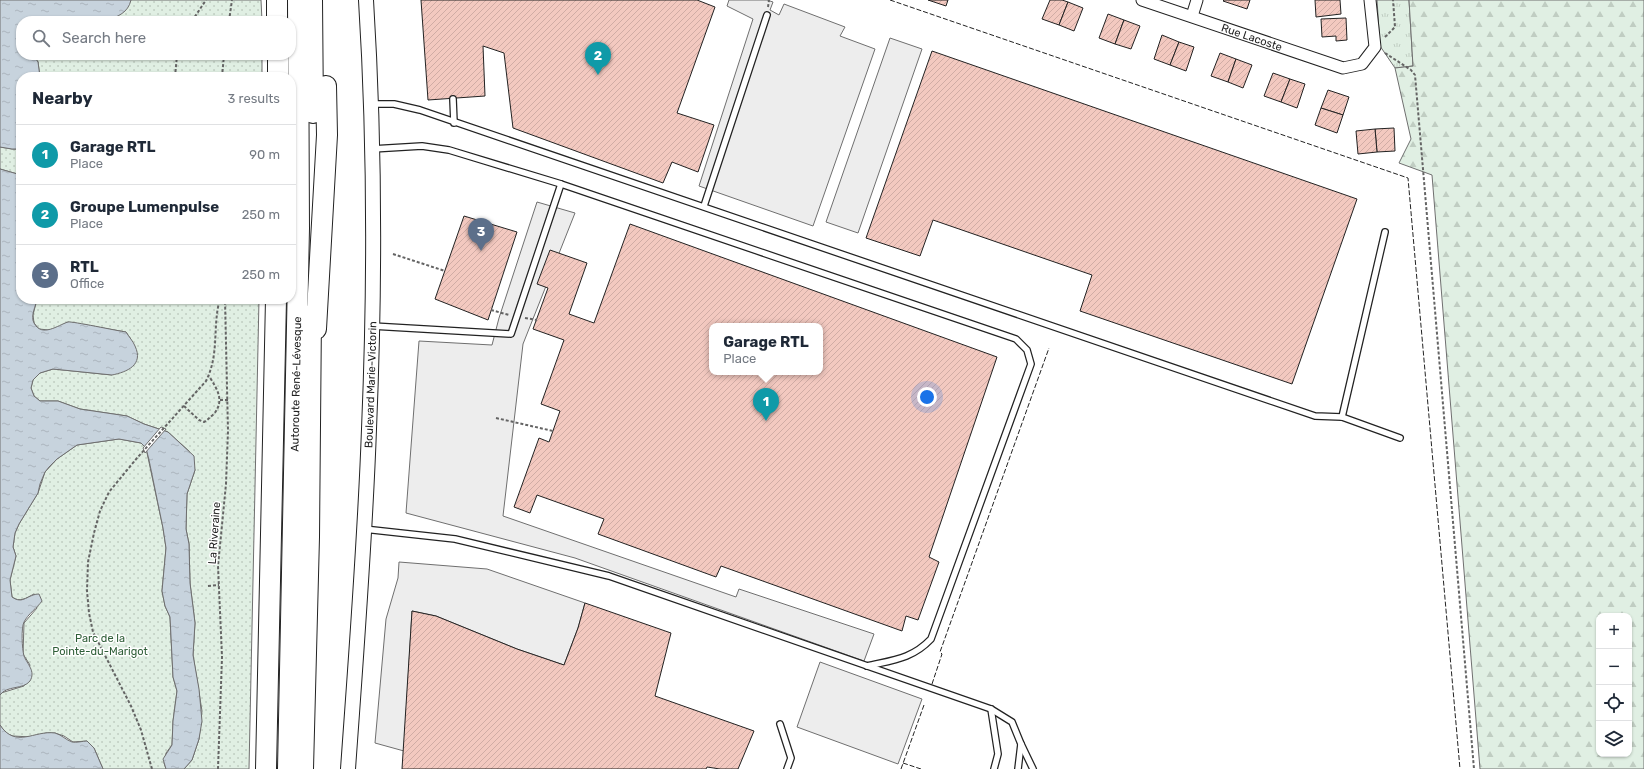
<!DOCTYPE html>
<meta charset="utf-8">
<style>
:root{--surface:#fff;--page:#f2f2f3;--text:#1f2937;--muted:#747a83;--line:#e0e1e3;--accent:#c62828}
body{margin:0;font-family:Rubik,sans-serif;background:var(--page);color:var(--text)}
.controls{position:absolute;right:12px;bottom:12px;display:grid;overflow:hidden;border-radius:8px;box-shadow:0 1px 3px #0004}
.controls button{width:36px;height:36px;display:grid;place-items:center;padding:0;border:0;border-bottom:1px solid var(--line);background:var(--surface);color:var(--text);font:20px sans-serif}
.you{position:absolute;left:927px;top:397px;width:14px;height:14px;margin:-10px;border:3px solid #fff;border-radius:50%;background:#1a73e8;box-shadow:0 0 0 6px #1a73e833}
.badge{display:grid;place-items:center;width:26px;height:26px;border-radius:50%;background:var(--accent);color:#fff;font-size:13px;font-weight:700}
.pin{position:absolute;translate:-50% -33px;filter:drop-shadow(0 1px 2px #0008)}
.pin::after{content:'';position:absolute;top:21px;width:14px;height:12px;background:inherit;clip-path:polygon(0 0,100% 0,50% 100%)}
.popup{position:absolute;left:709px;top:323px;width:114px;height:52px;box-sizing:border-box;display:grid;place-content:center;border-radius:8px;background:var(--surface);filter:drop-shadow(0 1px 3px #0005);font-size:13px;white-space:nowrap;color:var(--muted)}
.popup b{font-size:15px;color:var(--text)}
.popup::after{content:'';position:absolute;left:50%;top:100%;margin-left:-8px;border:8px solid transparent;border-top-color:var(--surface)}
.list{margin:0;padding:0;list-style:none}
h2{display:flex;justify-content:space-between;align-items:center;height:52px;margin:0;padding:0 16px;font-size:17px}
h2 small{font-size:13px;font-weight:400;color:var(--muted)}
.list li{display:grid;grid-template-columns:26px 1fr auto;gap:12px;align-items:center;box-sizing:border-box;height:60px;padding:0 16px;border-top:1px solid var(--line)}
.list b{display:block;font-size:15px;white-space:nowrap}
.list p{margin:0;font-size:13px;white-space:nowrap;color:var(--muted)}
.list em{font-size:13px;font-style:normal;color:var(--muted)}
.icon{flex:none;width:22px;height:22px;fill:none;stroke:currentColor;stroke-width:2;stroke-linecap:round;stroke-linejoin:round}
.map{position:relative;flex:none;width:1644px;height:769px;overflow:hidden}
.search{position:absolute;background:var(--surface);box-shadow:0 1px 3px #0004;left:16px;top:16px;width:280px;height:44px;display:flex;align-items:center;gap:10px;box-sizing:border-box;padding:0 14px;border-radius:16px;color:var(--muted);font-size:15px}
.panel{position:absolute;background:var(--surface);box-shadow:0 1px 3px #0004;left:16px;top:72px;width:280px;height:232px;border-radius:16px}
.map>svg:first-child{display:block}
.grass{fill:url(#grass-tufts);stroke:#6f6f6f}
.forest{fill:url(#forest-firs);stroke:#6f6f6f;fill-rule:evenodd}
.park{fill:url(#park-dots);stroke:#6f6f6f}
.parking{fill:#ededed;stroke:#6f6f6f}
.water{fill:url(#water-ripples);stroke:#6f6f6f}
.pier{fill:#fff;stroke:#6f6f6f}
.building{fill:url(#building-hatch);stroke:#222;fill-rule:evenodd}
.lines{fill:none;stroke-linecap:round;stroke-linejoin:round}
.service-casing{stroke:#222;stroke-width:8}
.minor-casing{stroke:#222;stroke-width:13}
.tertiary-casing{stroke:#222;stroke-width:16}
.motorway-casing{stroke:#222;stroke-width:22}
.path{stroke:#646464;stroke-width:2;stroke-dasharray:3 2;stroke-linecap:butt}
.service{stroke:#fff;stroke-width:5.5}
.minor{stroke:#fff;stroke-width:11}
.tertiary{stroke:#fff;stroke-width:14}
.motorway{stroke:#fff;stroke-width:20}
.fence{stroke:#222;stroke-width:1;stroke-dasharray:5 2;stroke-linecap:butt}
.labels{text-anchor:middle;stroke-width:3;stroke-linejoin:round;paint-order:stroke}
.street-label{font-size:11px;fill:#222;stroke:#fff}
.park-label{font-size:11px;fill:#2f5e38;stroke:#fff}
</style>
<div class="map">
<svg width="1644" height="769" viewBox="0 0 1644 769">
<defs>
<pattern id="grass-tufts" width="24" height="20" patternUnits="userSpaceOnUse"><rect width="24" height="20" fill="#e0efe3"/><path d="M3 7l-1-3M5 7V3M7 7l1-3M15 17l-1-3M17 17v-4M19 17l1-3" fill="none" stroke="#c0cdc2"/></pattern>
<pattern id="forest-firs" width="22" height="20" patternUnits="userSpaceOnUse"><rect width="22" height="20" fill="#e0efe3"/><path d="M5 1l3.5 6h-7zM16 11l3.5 6h-7z" fill="#c0cdc2"/></pattern>
<pattern id="park-dots" width="8" height="8" patternUnits="userSpaceOnUse"><rect width="8" height="8" fill="#e0efe3"/><path d="M2 2h.1M6 6h.1" fill="none" stroke="#c0cdc2" stroke-width="1.8" stroke-linecap="round"/></pattern>
<pattern id="water-ripples" width="26" height="14" patternUnits="userSpaceOnUse"><rect width="26" height="14" fill="#c7d3dd"/><path d="M2 4q2-2 4 0t4 0M15 11q2-2 4 0t4 0" fill="none" stroke="#abb5bd"/></pattern>
<pattern id="building-hatch" width="6" height="6" patternUnits="userSpaceOnUse"><rect width="6" height="6" fill="#f3c9c0"/><path d="M-1 1l2-2M0 6l6-6M5 7l2-2" fill="none" stroke="#d0aca5"/></pattern>
</defs>
<rect width="100%" height="100%" fill="#fff"/>
<path class="grass" d="M1377 0H1409L1413 66 1395 68 1380 46Z"/>
<path class="forest" d="M1409 0H1644V769H1480L1432 175 1399 163 1411 139 1395 68 1413 66ZM1599 616H1629V754H1599Z"/>
<g class="park">
<path d="M131 0H261L262 21H107L118 16Z"/>
<path d="M33 55H262V77H40L38 62Z"/>
<path d="M0 147 12 149H21V175L0 169Z"/>
<path d="M37 299H259L249 769H184L192 760 199 739 202 711 193 655 195 623 190 583 189 544 186 529 187 494 195 470 189 451 168 432 144 424 127 416 80 409 58 401H40L34 396 31 388 33 380 40 373 53 369 112 375 130 338 126 332 68 322 57 328 49 330 39 329 34 323 33 315Z"/>
<path d="M119 439 141 443 146 448 163 528 166 548 162 591 165 606 170 617 173 677 177 691 173 721 172 745 166 753 164 763 166 769H103L94 748 87 741 73 742 64 736 55 733H46L31 737 13 736 5 733 0 725V695L1 693 24 686 30 665 23 654 24 623 37 608 34 594C26 598 20 603 12 597L10 580 16 556 13 547 15 533 19 524 38 493 45 472 57 459 77 445Z"/>
</g>
<g class="parking">
<path d="M729 0H767L773 2 770 10 779 15 784 4 845 27 840 36 875 49 813 226 699 186 753 19 727 6Z"/>
<path d="M890 38 922 49 858 233 826 222Z"/>
<path d="M537 202 575 213 523 344 503 516 736 597 739 589 874 634 864 661 575 558 406 513 419 341 492 345 499 318Z"/>
<path d="M399 562 487 569 585 603 578 628 564 665 517 649 436 616 412 611 404 751 375 743 386 619 398 578Z"/>
<path d="M820 662 922 699 898 764 797 727Z"/>
</g>
<g class="water">
<path d="M0 0H131C128 13 118 16 107 21H21V55H33L38 62 40 77H21V149H12L0 147Z"/>
<path d="M0 169 21 175V299H37C36 306 30 316 34 323 42 338 58 325 68 322 72 321 118 331 126 332 129 337 133 341 135 346 144 365 127 372 112 375L53 369 40 373 33 380 31 388 34 396 40 401H58L80 409 127 416 144 424 168 432 194 456 195 470 187 494 186 529 189 544 190 583 195 623 193 655 199 689 202 721 199 739 192 760 184 769H166L163 759 172 745 173 721 177 691 173 677 170 617 165 606 162 591 166 548 163 528 149 460 146 448 141 443 119 439 77 445 57 459 49 467 45 472 40 484 38 493 19 524 15 533 13 547 16 556 10 580 12 597C23 605 28 594 39 594L42 601C37 608 28 614 24 622 21 628 22 649 24 656 27 664 36 671 30 681 23 690 7 685 0 695Z"/>
<path d="M0 725C16 749 34 730 55 733 62 735 66 740 72 742 76 743 83 741 87 741L94 748 103 769H0Z"/>
</g>
<path class="pier" d="M161 427 166 429 145 453 143 448Z"/>
<g class="building">
<path d="M421 0H697L715 7 677 113 714 125 698 172 672 162 663 183 513 128 504 53 483 46 485 96 428 100Z"/>
<path d="M928 0H948L946 6Z"/>
<path d="M1050 0H1062L1068 2 1059 25 1042 19Z"/>
<path d="M1224 0H1250L1247 9 1223 1Z"/>
<path d="M1315 0H1340L1341 14 1316 17Z"/>
<path d="M1068 2 1083 8 1074 31 1059 25Z"/>
<path d="M1108 14 1124 20 1115 44 1099 38Z"/>
<path d="M1346 18 1347 40 1336 41V36L1322 37 1321 19Z"/>
<path d="M1124 20 1140 26 1131 49 1115 44Z"/>
<path d="M1162 35 1179 42 1170 65 1154 59Z"/>
<path d="M1179 42 1194 47 1186 71 1170 65Z"/>
<path d="M932 51 1357 199 1292 384 1080 311 1092 275 933 220 920 256 866 238Z"/>
<path d="M1220 53 1236 59 1228 82 1211 76Z"/>
<path d="M1236 59 1252 65 1243 88 1228 82Z"/>
<path d="M1273 73 1290 79 1281 102 1264 96Z"/>
<path d="M1290 79 1305 84 1297 108 1281 102Z"/>
<path d="M1328 90 1349 97 1343 115 1321 108Z"/>
<path d="M1321 108 1343 115 1337 133 1315 125Z"/>
<path d="M1394 128 1395 151 1377 152 1375 129Z"/>
<path d="M1375 129 1377 152 1358 154 1356 131Z"/>
<path d="M464 216 517 232 488 320 435 299Z"/>
<path d="M630 224 997 357 929 557 939 562 918 620 906 616 902 631 721 566 716 577 598 534 604 519 537 495 530 513 514 507 539 438 549 442 560 411 541 404 564 340 533 329 548 288 537 284 550 250 587 263 569 314 594 323ZM712 326H820V372H712Z"/>
<path d="M585 603 671 633 655 696 754 731 738 769H720L707 767 706 769H402L412 611 436 616 517 649 564 665 578 628Z"/>
</g>
<g class="lines">
<g class="service-casing">
<g id="service">
<path d="M453 99 454 123"/>
<path d="M371 104H394L420 110 1315 416 1342 417 1385 232"/>
<path d="M372 149 422 146 449 150 561 184 1016 339 1027 350 1031 364 931 639C912 659 893 660 867 666"/>
<path d="M704 206 767 15"/>
<path d="M372 326 511 334 561 184"/>
<path d="M1342 417 1400 438"/>
<path d="M364 529 455 539 609 576 991 709 1012 722 1021 744 1018 769"/>
<path d="M991 709 998 754 994 769"/>
<path d="M780 724 791 758 787 769"/>
<path d="M1021 744 1033 769"/>
</g>
</g>
<g class="minor-casing">
<g id="minor">
<path id="s1" d="M1142 0 1343 68 1362 64 1375 47 1370 0"/>
<path d="M1192 16 1197 0"/>
</g>
</g>
<g class="tertiary-casing">
<g id="tertiary">
<path id="s2" d="M348 769C356 656 365 543 369 429 375 286 375 143 366 0"/>
</g>
</g>
<g class="motorway-casing">
<g id="motorway">
<path d="M277 0V21"/>
<path d="M312 0 313 113"/>
<path d="M278 55V77"/>
<path d="M316 329 327 135 326 86"/>
<path d="M266 769 276 299"/>
<path id="s3" d="M288 769 299 228 298 0"/>
<path d="M303 769 309 537 311 315"/>
</g>
</g>
<g class="path">
<path d="M768 7 769 0"/>
<path d="M192 21 206 0"/>
<path d="M229 21 232 0"/>
<path d="M1385 37 1395 27 1393 0"/>
<path d="M1385 53 1411 70 1415 75 1474 769"/>
<path d="M175 77 177 55"/>
<path d="M222 77 224 55"/>
<path d="M393 254 445 271"/>
<path d="M491 310 509 315"/>
<path d="M525 318 537 320"/>
<path d="M220 400H228"/>
<path d="M184 406 199 420 204 422C208 420 210 417 214 414 225 400 217 389 209 376"/>
<path d="M496 418 553 431"/>
<path d="M208 586 219 585"/>
<path d="M152 769 141 730 131 706 93 632 89 613 87 591 88 562 94 533 100 511 109 492 137 458 206 381C220 353 212 326 220 299"/>
<path d="M218 769 222 657 218 566 226 484 228 431 225 299"/>
</g>
<use href="#service" class="service"/>
<use href="#minor" class="minor"/>
<use href="#tertiary" class="tertiary"/>
<use href="#motorway" class="motorway"/>
<g class="fence">
<path d="M890 0 1408 178 1460 769"/>
<path d="M932 684 942 654 940 652 1049 348"/>
<path d="M903 763 921 769"/>
<path d="M901 769 924 705"/>
</g>
</g>
<g class="labels">
<g class="street-label">
<text dy="4" stroke="none"><textPath href="#s1" startOffset="116">Rue Lacoste</textPath></text>
<text dy="4" stroke="none"><textPath href="#s3" startOffset="385">Autoroute René-Lévesque</textPath></text>
<text dy="4" stroke="none"><textPath href="#s2" startOffset="385">Boulevard Marie-Victorin</textPath></text>
<text transform="translate(214 533) rotate(-86)" y="4">La Riveraine</text>
</g>
<g class="park-label">
<text x="100" y="642">Parc de la<tspan x="100" dy="13">Pointe-du-Marigot</tspan></text>
</g>
</g>
</svg>
<div class="controls">
<button>+</button>
<button>−</button>
<button><svg class="icon" aria-label="locate" viewBox="0 0 24 24"><circle cx="12" cy="12" r="6"/><path d="M12 2v4M12 18v4M2 12h4M18 12h4"/></svg></button>
<button><svg class="icon" aria-label="layers" viewBox="0 0 24 24"><path d="M12 4l9 5-9 5-9-5zM3 14l9 5 9-5"/></svg></button>
</div>
<div class="you"></div>
<div class="pin badge" style="left:766px;top:421px;background:#0f9aa8">1</div>
<div class="popup"><b>Garage RTL</b>Place</div>
<div class="pin badge" style="left:598px;top:75px;background:#0f9aa8">2</div>
<div class="pin badge" style="left:481px;top:251px;background:#5c6f8a">3</div>
<div class="search"><svg class="icon" aria-label="search" viewBox="0 0 24 24"><circle cx="10" cy="10" r="6"/><path d="M15 15l6 6"/></svg>Search here</div>
<section class="panel">
<h2>Nearby<small>3 results</small></h2>
<ul class="list">
<li><span class="badge" style="background:#0f9aa8">1</span><div><b>Garage RTL</b><p>Place</p></div><em>90 m</em></li>
<li><span class="badge" style="background:#0f9aa8">2</span><div><b>Groupe Lumenpulse</b><p>Place</p></div><em>250 m</em></li>
<li><span class="badge" style="background:#5c6f8a">3</span><div><b>RTL</b><p>Office</p></div><em>250 m</em></li>
</ul>
</section>
</div>
